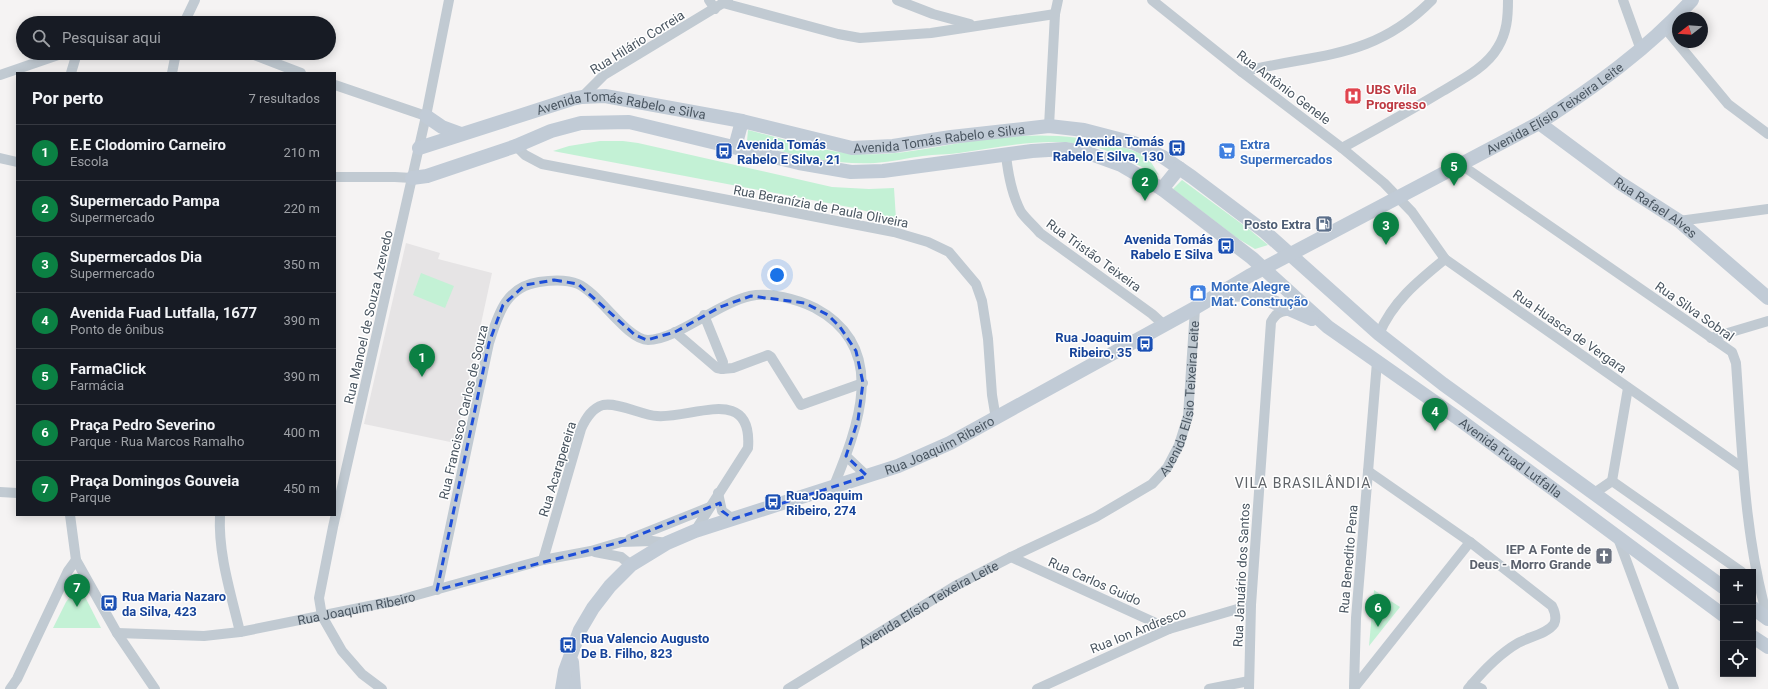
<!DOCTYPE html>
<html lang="pt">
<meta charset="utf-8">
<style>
:root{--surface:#171b24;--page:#242831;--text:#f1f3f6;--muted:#9ea1a6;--line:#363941;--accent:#0b8043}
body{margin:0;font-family:Roboto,sans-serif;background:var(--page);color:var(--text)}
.controls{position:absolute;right:12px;bottom:12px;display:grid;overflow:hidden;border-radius:0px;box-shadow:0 2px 10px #0003}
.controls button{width:36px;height:36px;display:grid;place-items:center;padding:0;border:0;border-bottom:1px solid var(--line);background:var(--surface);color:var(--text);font:20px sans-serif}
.compass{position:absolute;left:1672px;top:12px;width:36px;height:36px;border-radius:50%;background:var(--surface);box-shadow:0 2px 10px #0003;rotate:253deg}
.you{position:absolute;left:777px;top:275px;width:14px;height:14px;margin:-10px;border:3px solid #fff;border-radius:50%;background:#1a73e8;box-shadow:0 0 0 6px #1a73e833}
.badge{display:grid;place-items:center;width:26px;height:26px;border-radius:50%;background:var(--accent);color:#fff;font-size:13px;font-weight:700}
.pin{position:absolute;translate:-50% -33px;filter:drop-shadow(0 1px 2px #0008)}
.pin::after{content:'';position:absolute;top:21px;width:14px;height:12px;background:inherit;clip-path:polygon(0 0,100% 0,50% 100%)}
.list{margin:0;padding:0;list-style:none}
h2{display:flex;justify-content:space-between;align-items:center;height:52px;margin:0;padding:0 16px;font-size:17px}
h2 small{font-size:13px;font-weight:400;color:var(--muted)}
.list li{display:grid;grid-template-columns:26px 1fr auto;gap:12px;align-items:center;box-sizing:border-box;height:56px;padding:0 16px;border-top:1px solid var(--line)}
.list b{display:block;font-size:15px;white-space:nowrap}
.list p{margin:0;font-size:13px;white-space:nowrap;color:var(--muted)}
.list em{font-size:13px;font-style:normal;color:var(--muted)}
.icon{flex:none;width:22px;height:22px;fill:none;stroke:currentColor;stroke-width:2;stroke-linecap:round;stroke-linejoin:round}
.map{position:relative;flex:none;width:1768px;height:689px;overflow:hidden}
.search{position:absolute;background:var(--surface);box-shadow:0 2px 10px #0003;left:16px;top:16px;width:320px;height:44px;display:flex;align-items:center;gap:10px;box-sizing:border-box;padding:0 14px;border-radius:22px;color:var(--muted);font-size:15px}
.panel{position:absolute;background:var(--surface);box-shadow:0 2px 10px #0003;left:16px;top:72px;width:320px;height:444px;border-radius:0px}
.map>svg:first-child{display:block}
.education{fill:#e6e4e5}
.green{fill:#c3f1d5}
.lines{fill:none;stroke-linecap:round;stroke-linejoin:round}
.street{stroke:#c1cad2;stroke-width:10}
.secondary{stroke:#c1cbd6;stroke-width:14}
.marked{fill:none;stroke:#1d4ed8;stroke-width:3;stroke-dasharray:8 5;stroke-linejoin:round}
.labels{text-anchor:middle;stroke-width:3;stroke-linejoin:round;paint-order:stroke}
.street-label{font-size:13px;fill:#4a5661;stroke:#fff}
.health-label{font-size:13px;font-weight:bold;fill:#be3a42;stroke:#fff;text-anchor:start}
.transit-label{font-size:13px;font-weight:bold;fill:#164399;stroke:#fff;text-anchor:start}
.shop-label{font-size:13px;font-weight:bold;fill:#366cbe;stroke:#fff;text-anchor:start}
.service-label{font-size:13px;font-weight:bold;fill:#4e5e75;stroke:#fff;text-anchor:end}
.worship-label{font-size:13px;font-weight:bold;fill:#5b616d;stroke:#fff;text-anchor:end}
.neighbourhood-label{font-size:14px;letter-spacing:1px;fill:#5f6368;stroke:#fff}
</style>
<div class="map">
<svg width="1768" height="689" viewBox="0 0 1768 689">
<rect width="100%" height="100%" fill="#f5f3f3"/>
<path class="education" d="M406 243 440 253 438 259 492 273 455 443 364 424Z"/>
<g class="green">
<path d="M748 130C785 139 822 153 861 154 892 156 924 149 954 144 1007 135 1061 130 1113 145 1125 148 1140 151 1149 160 1153 164 1156 171 1159 175 1136 165 1111 149 1086 145 1044 137 1001 147 959 153 947 155 935 154 923 156 907 158 891 162 875 163 832 165 787 154 747 141Z"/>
<path d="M600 141H623L638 143 832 187 869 189 894 188 896 219 854 208 553 151 569 146Z"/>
<path d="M1182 180 1250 230 1268 245 1255 249 1237 238 1173 189Z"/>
<path d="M421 273 454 286 445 308 413 295Z"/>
<path d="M79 585 101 628H53L66 602Z"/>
<path d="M1374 590 1400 607 1369 646Z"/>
</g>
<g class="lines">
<g class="street">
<path d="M709 0 715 9"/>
<path d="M897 0 933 14 970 24"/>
<path d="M1152 0 1242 72 1342 148 1384 183 1412 212 1445 259 1743 468"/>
<path d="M1623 0 1641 50"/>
<path d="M723 3 838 34 860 38 931 33 1055 14"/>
<path d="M184 23 195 0"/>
<path d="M1665 28 1728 104 1768 134"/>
<path d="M249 53 301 73"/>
<path d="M1242 72C1317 53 1373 60 1432 0"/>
<path d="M71 73 77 53"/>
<path d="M172 73 176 53"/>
<path d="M0 75 64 53"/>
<path d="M335 85 426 116"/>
<path d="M582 97 604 75 728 0"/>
<path d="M1049 126 1055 14 1058 0"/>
<path d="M516 146 525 155 542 164 894 232 928 242 949 252 976 284 982 301 988 339 992 395 996 419"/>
<path d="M1342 148C1375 130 1408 112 1441 92 1461 80 1486 68 1498 47 1507 32 1508 17 1508 0"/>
<path d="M1006 155C1008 174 1012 195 1021 212 1026 219 1034 226 1040 233L1152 314 1163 324"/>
<path d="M0 158 17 162"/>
<path d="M1460 164 1732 352 1736 363C1742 447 1744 537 1768 619"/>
<path d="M335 177H395L412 178"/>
<path d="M1679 221 1768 209"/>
<path d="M675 332 717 368 722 369 723 362 704 315"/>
<path d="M1379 334C1393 301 1418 281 1445 259"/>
<path d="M1711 338 1768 321"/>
<path d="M722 369 733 368 768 355 771 357 801 405 863 383"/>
<path d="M846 456 867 476"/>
<path d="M1368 471 1470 542 1552 606C1555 612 1557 618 1554 624 1547 634 1528 637 1518 643 1499 654 1482 672 1468 689"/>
<path d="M1612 481 1628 388"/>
<path d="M0 492 17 493"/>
<path d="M718 493 722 511 733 519"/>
<path d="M1593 494 1612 481 1742 572"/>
<path d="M70 515 76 560 117 633 155 689"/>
<path d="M220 515C218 554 231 594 240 632"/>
<path d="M1618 538 1674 689"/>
<path d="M630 539 710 507"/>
<path d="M595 552 621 557 631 565"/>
<path d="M1011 557 1169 629"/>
<path d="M543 560 581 429C586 418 592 408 603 405 618 402 642 415 657 416 692 419 753 384 748 448L695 531"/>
<path d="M437 590 489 343C498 315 505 287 539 282 552 280 566 279 578 284 599 293 627 340 648 340 676 340 718 303 750 296 770 292 797 299 815 308 890 348 858 427 833 488"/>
<path id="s1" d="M117 633 204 636 240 632 399 600 543 560 591 551 621 542 652 541 667 543"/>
<path d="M1472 684 1482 689"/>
<path d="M1354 687 1356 618 1377 362"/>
<path d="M1354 688 1470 542"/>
<path d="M10 689 17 679 68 571 76 560"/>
<path d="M382 689 362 674 342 651 322 616 319 598 333 527 426 116 449 0"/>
<path id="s2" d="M788 689 955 586 1011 557 1096 517 1152 484 1167 468 1179 445 1188 416 1195 308"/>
<path d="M1037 689 1169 629 1251 605"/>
<path d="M1209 689 1249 681"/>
<path d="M1249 689 1251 605 1271 322C1276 312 1282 311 1292 310"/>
</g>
<g class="secondary">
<path d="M426 116 442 127 461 134"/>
<path id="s3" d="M1539 123 1620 183 1679 221 1768 298"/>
<path d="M735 147 742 121"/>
<path id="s4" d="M419 148 572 99 582 97 605 96 742 121 852 148 893 146 951 137 1049 126 1084 130 1134 143 1163 157 1192 177 1265 232 1379 334 1443 384 1723 587"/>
<path id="s5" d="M412 178 427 176 516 146 551 131 581 123 629 122 799 163 851 172 883 171 1032 151 1065 149 1088 153 1121 165 1162 189 1252 258 1328 327 1456 417 1723 615"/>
<path d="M1162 189 1179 168"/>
<path d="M1217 294 1250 295 1271 301 1312 319"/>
<path d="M1753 608 1768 619"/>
<path d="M1753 637 1768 647"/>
<path d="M572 662 574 689"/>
<path id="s6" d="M562 689 565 671 580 630 593 608 610 586 631 565 667 543 695 531 898 466 950 443 1195 308 1249 276 1539 123C1594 87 1648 49 1692 0"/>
</g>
</g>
<path class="marked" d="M554 280 578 284 635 335 647 340 675 332 720 307 751 296 805 303 828 315 840 327 856 351 863 383 858 420 846 456 867 476 733 519 722 511 720 503 621 542 437 590 489 343 503 305 525 285Z"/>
<defs>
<g id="hospital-square" transform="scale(0.9)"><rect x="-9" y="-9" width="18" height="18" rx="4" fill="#e0444e" stroke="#fff"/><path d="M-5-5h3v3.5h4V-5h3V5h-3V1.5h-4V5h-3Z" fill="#fff"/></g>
<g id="bus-square" transform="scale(0.9)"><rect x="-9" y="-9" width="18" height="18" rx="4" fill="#1a4fb4" stroke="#fff"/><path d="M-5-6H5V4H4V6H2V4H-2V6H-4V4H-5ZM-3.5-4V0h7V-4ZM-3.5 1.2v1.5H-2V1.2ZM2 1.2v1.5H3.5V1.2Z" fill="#fff"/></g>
<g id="supermarket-square" transform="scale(0.9)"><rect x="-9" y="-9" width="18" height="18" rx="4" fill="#3f7fe0" stroke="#fff"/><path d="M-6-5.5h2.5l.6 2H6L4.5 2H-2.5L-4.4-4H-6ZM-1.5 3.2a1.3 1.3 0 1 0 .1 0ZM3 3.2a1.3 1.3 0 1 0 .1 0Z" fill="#fff"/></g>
<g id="fuel-square" transform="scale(0.9)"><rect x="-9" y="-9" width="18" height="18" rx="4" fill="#5c6f8a" stroke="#fff"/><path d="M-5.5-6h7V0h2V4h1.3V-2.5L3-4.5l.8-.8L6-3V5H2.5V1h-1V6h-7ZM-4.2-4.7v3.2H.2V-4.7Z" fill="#fff"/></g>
<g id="shop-square" transform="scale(0.9)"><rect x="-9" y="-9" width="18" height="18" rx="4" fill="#3f7fe0" stroke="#fff"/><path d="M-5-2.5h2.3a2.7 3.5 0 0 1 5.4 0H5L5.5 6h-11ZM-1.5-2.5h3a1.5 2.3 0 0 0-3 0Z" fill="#fff"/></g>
<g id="church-square" transform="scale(0.9)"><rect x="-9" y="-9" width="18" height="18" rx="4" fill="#6b7280" stroke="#fff"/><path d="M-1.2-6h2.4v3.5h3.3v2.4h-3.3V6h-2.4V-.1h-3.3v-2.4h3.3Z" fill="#fff"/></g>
</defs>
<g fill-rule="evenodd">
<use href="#hospital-square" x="1353" y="96"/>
<use href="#bus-square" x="1177" y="148"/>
<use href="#bus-square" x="724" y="151"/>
<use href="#supermarket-square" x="1227" y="151"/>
<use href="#fuel-square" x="1324" y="224"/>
<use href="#bus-square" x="1226" y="246"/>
<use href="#shop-square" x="1198" y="293"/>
<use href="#bus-square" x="1145" y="344"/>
<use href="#bus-square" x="773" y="502"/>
<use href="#church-square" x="1604" y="556"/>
<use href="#bus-square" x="109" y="603"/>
<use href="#bus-square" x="568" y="645"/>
</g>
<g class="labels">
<g class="street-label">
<text transform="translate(637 42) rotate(-32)" y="5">Rua Hilário Correia</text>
<text transform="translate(1284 87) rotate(37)" y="5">Rua Antônio Genele</text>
<text dy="5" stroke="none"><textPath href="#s6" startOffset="1179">Avenida Elísio Teixeira Leite</textPath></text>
<text dy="5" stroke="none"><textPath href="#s4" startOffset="210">Avenida Tomás Rabelo e Silva</textPath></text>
<text dy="5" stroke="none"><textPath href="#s4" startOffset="534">Avenida Tomás Rabelo e Silva</textPath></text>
<text transform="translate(821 206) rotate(11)" y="5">Rua Beranízia de Paula Oliveira</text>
<text dy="5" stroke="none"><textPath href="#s3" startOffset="144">Rua Rafael Alves</textPath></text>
<text transform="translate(1094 255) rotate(36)" y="5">Rua Tristão Teixeira</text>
<text transform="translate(1695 311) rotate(35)" y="5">Rua Silva Sobral</text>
<text transform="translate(368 317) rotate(-77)" y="5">Rua Manoel de Souza Azevedo</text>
<text transform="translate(1570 331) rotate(35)" y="5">Rua Huasca de Vergara</text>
<text dy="5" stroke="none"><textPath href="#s2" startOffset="512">Avenida Elísio Teixeira Leite</textPath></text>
<text transform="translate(463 412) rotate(-77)" y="5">Rua Francisco Carlos de Souza</text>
<text dy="5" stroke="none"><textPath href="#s6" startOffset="477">Rua Joaquim Ribeiro</textPath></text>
<text dy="5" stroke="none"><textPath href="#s5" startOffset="1216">Avenida Fuad Lutfalla</textPath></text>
<text transform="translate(557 469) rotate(-73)" y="5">Rua Acarapereira</text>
<text transform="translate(1348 559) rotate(-85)" y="5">Rua Benedito Pena</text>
<text transform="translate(1241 575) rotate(-87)" y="5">Rua Januário dos Santos</text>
<text transform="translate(1095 581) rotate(24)" y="5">Rua Carlos Guido</text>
<text dy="5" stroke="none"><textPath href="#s2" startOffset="164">Avenida Elísio Teixeira Leite</textPath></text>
<text dy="5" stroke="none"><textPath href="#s1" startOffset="242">Rua Joaquim Ribeiro</textPath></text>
<text transform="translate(1138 630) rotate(-22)" y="5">Rua Ion Andresco</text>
</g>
<g class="health-label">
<text x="1366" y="94">UBS Vila<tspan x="1366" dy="15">Progresso</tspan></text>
</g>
<g class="transit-label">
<text x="1164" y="146" text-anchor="end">Avenida Tomás<tspan x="1164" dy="15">Rabelo E Silva, 130</tspan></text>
<text x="737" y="149">Avenida Tomás<tspan x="737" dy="15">Rabelo E Silva, 21</tspan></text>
<text x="1213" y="244" text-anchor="end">Avenida Tomás<tspan x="1213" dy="15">Rabelo E Silva</tspan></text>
<text x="1132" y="342" text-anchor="end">Rua Joaquim<tspan x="1132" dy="15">Ribeiro, 35</tspan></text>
<text x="786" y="500">Rua Joaquim<tspan x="786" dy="15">Ribeiro, 274</tspan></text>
<text x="122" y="601">Rua Maria Nazaro<tspan x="122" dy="15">da Silva, 423</tspan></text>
<text x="581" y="643">Rua Valencio Augusto<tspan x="581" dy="15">De B. Filho, 823</tspan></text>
</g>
<g class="shop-label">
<text x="1240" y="149">Extra<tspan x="1240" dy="15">Supermercados</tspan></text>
<text x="1211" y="291">Monte Alegre<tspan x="1211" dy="15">Mat. Construção</tspan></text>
</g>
<g class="service-label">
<text x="1311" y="229">Posto Extra</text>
</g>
<g class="worship-label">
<text x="1591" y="554">IEP A Fonte de<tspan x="1591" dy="15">Deus - Morro Grande</tspan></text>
</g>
<g class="neighbourhood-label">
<text x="1303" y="488">VILA BRASILÂNDIA</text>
</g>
</g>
</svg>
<div class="controls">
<button>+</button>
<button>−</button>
<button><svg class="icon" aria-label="locate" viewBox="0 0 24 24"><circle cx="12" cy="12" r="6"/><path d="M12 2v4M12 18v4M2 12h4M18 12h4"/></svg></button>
</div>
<svg class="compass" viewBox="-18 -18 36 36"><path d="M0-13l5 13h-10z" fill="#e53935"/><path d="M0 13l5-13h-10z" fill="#9ea1a6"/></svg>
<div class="you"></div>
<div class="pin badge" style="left:422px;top:377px">1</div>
<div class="pin badge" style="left:1145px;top:201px">2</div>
<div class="pin badge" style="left:1386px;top:245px">3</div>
<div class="pin badge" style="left:1435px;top:431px">4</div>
<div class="pin badge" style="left:1454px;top:186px">5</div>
<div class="pin badge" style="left:1378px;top:627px">6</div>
<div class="pin badge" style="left:77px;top:607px">7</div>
<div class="search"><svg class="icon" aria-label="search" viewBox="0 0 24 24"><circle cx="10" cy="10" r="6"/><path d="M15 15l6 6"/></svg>Pesquisar aqui</div>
<section class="panel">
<h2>Por perto<small>7 resultados</small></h2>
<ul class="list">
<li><span class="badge">1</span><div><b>E.E Clodomiro Carneiro</b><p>Escola</p></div><em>210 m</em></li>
<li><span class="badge">2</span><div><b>Supermercado Pampa</b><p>Supermercado</p></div><em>220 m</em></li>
<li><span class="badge">3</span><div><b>Supermercados Dia</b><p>Supermercado</p></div><em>350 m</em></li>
<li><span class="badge">4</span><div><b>Avenida Fuad Lutfalla, 1677</b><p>Ponto de ônibus</p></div><em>390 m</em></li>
<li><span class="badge">5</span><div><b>FarmaClick</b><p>Farmácia</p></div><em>390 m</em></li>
<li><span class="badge">6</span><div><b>Praça Pedro Severino</b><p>Parque · Rua Marcos Ramalho</p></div><em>400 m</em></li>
<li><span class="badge">7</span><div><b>Praça Domingos Gouveia</b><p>Parque</p></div><em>450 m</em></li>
</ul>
</section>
</div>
